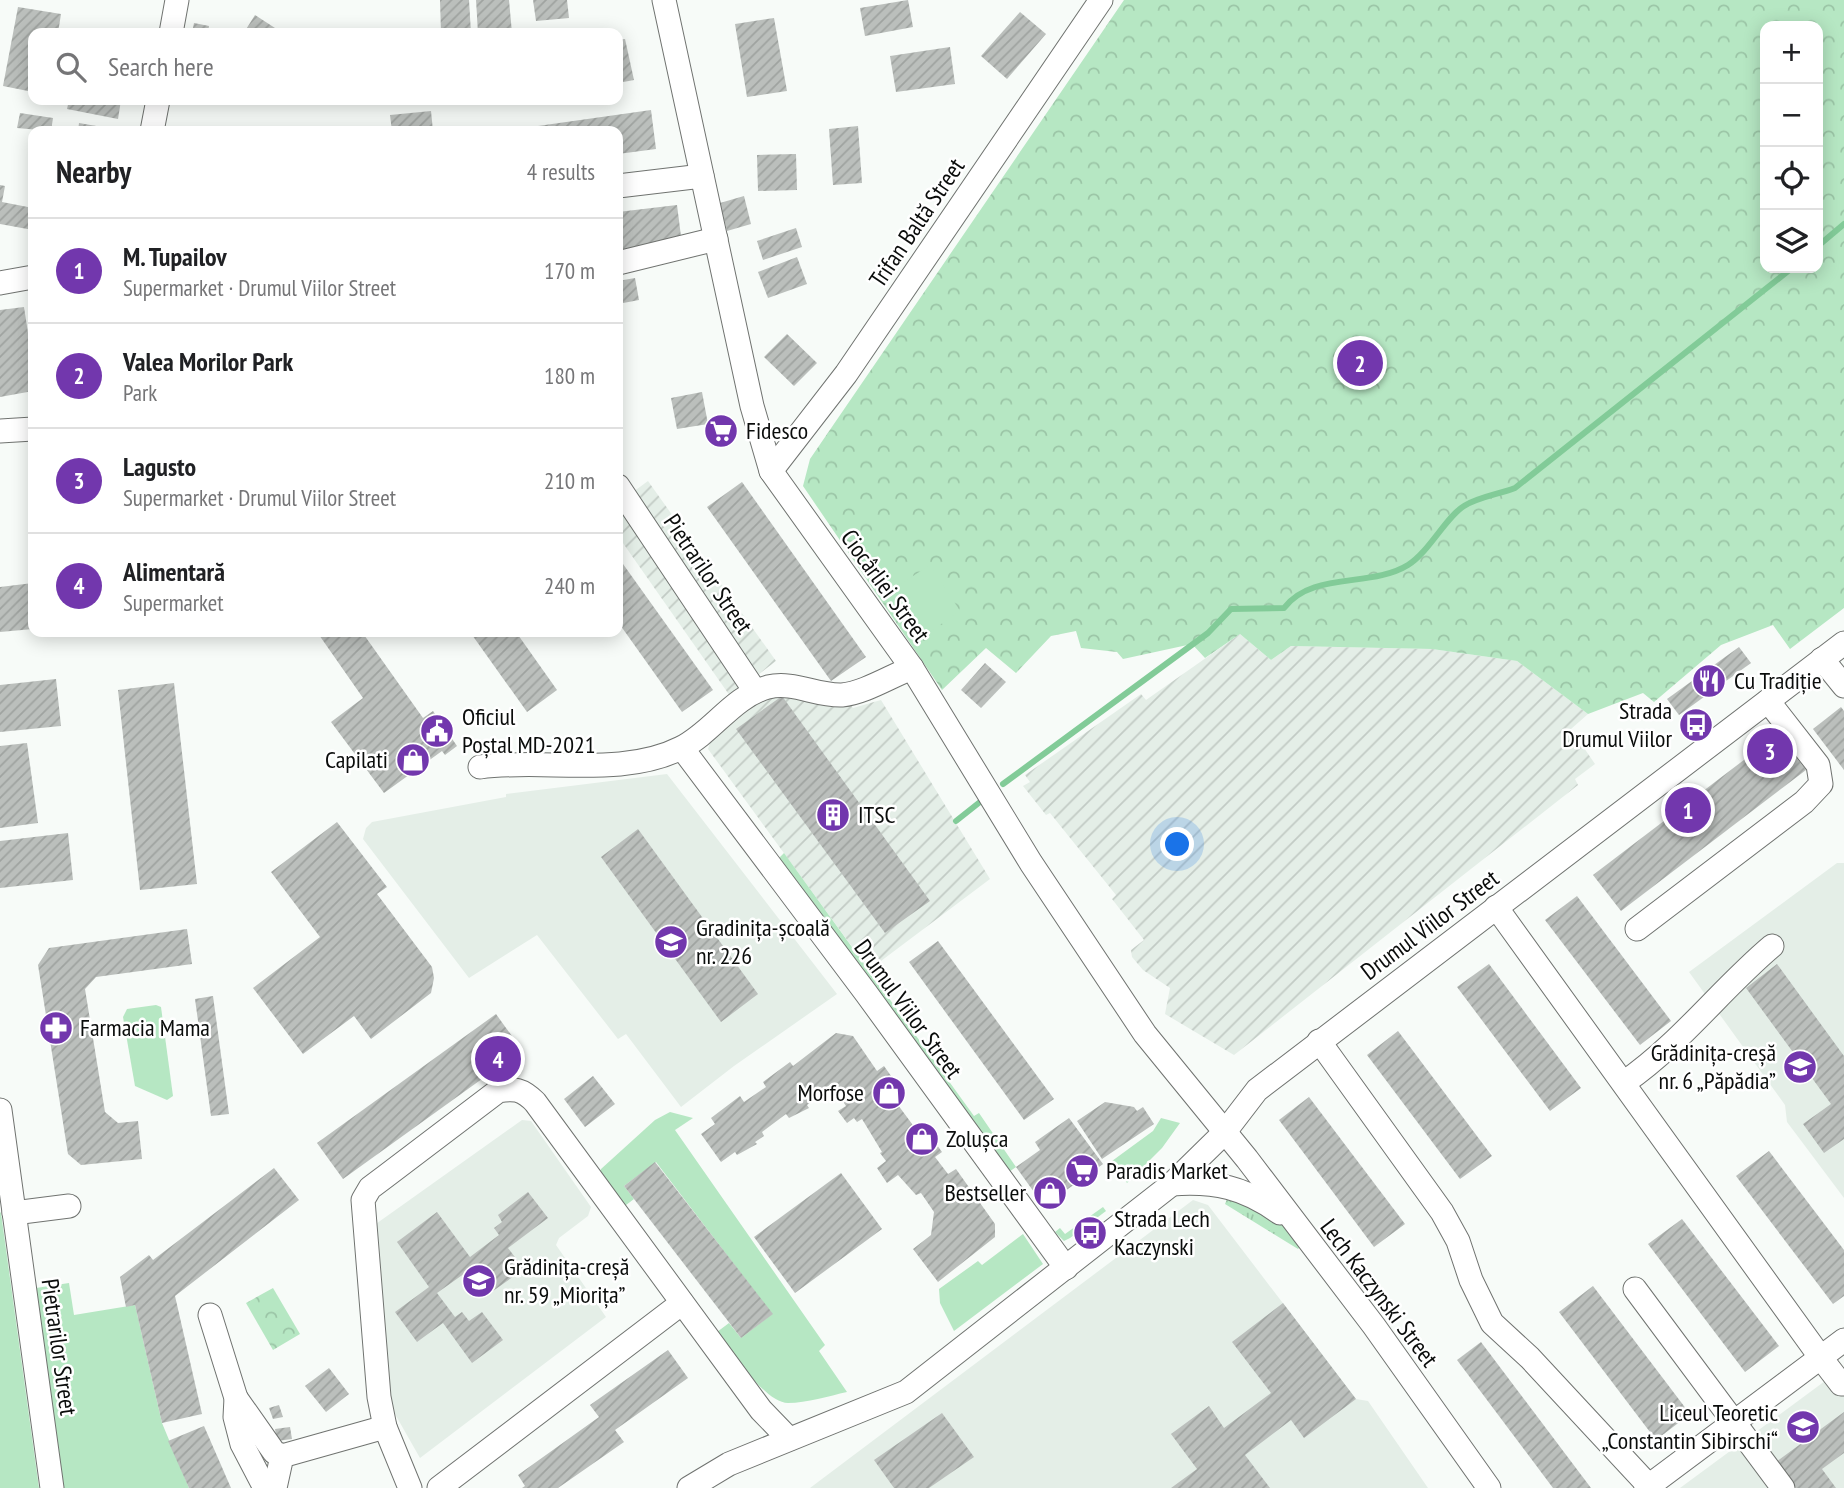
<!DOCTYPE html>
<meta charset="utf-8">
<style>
:root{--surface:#fff;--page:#f2f2f2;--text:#202124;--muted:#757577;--line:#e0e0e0;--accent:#7237ad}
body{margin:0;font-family:"PT Sans Narrow",sans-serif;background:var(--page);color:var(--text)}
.controls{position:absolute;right:21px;top:21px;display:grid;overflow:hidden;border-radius:14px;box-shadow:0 4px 18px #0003}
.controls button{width:63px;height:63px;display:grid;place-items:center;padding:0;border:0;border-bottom:2px solid var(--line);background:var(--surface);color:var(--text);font:35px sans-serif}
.you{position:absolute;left:1178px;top:845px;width:24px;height:24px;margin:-18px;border:5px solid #fff;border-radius:50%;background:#1a73e8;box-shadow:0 0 0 10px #1a73e833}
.badge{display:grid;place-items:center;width:46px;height:46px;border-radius:50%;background:var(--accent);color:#fff;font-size:23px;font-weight:700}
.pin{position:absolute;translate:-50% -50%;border:4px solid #fff;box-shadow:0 2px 7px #0006}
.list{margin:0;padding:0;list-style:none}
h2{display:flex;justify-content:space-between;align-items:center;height:91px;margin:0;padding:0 28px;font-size:30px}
h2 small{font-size:23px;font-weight:400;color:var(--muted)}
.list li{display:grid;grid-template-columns:46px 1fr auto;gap:21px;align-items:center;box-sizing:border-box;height:105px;padding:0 28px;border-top:2px solid var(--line)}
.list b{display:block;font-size:26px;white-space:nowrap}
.list p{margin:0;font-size:23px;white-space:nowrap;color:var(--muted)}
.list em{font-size:23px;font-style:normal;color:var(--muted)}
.icon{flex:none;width:38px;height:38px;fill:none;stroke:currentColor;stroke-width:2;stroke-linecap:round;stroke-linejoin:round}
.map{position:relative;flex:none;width:1844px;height:1488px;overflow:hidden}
.search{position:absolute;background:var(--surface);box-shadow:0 4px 18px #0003;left:28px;top:28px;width:595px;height:77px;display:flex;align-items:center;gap:18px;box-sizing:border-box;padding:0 24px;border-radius:14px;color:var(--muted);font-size:26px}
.panel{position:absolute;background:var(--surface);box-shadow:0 4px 18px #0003;left:28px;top:126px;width:595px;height:511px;border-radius:14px}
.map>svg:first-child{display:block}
.built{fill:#e4eee7}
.industrial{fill:url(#industrial-furrows)}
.grass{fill:url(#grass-tufts)}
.park{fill:url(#park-crowns);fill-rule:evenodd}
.garden{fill:#b6e7c3}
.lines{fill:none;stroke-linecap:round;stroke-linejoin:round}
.stream{stroke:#82cb98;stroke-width:6}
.building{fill:url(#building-hatch)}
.minor-casing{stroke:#707370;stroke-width:25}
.minor{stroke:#fff;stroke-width:23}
.labels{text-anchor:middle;stroke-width:5;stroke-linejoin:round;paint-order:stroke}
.street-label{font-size:24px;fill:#0a0c0b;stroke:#fff}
.poi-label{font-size:24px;fill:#0a0c0b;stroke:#fff;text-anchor:start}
</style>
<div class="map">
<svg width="1844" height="1488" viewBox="0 0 1844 1488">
<defs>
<pattern id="industrial-furrows" width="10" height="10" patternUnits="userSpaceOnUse" patternTransform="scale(1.75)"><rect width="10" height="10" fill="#e4eee7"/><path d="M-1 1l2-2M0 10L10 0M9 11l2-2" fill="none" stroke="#c2cbc5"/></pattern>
<pattern id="grass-tufts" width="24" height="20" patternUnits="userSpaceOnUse" patternTransform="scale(1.75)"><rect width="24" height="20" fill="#b6e7c3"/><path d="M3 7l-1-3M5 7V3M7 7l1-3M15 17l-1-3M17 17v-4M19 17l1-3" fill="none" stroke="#9bc5a6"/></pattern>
<pattern id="park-crowns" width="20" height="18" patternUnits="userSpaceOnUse" patternTransform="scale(1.75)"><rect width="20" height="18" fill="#b6e7c3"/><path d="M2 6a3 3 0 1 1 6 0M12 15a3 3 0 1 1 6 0" fill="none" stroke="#9bc5a6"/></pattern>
<pattern id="building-hatch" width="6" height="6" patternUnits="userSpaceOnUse" patternTransform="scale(1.75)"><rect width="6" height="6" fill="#bbbfbc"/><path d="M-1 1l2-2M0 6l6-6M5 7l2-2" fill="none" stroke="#9fa3a0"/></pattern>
</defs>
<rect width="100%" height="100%" fill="#f7fbf8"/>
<g class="built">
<path d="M667 774 837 994 734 1066 681 1107 626 1034 618 1039 537 935 469 978 363 839 366 828 372 822 506 797V794Z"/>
<path d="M1837 863H1844V1198L1787 1122 1785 1105 1689 972Z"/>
<path d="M522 1120 531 1121 591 1207 588 1216 559 1238 556 1245 606 1317 420 1458 387 1400 373 1226Z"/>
<path d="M1193 1200 1208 1205 1356 1399 1368 1401 1428 1488H810Z"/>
<path d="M1844 1367V1488H1680Z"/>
</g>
<g class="industrial">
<path d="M648 481 776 661 730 696 618 536V503Z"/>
<path d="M1240 634 1271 660 1291 646 1432 649 1517 661 1588 714 1571 729 1595 764 1575 779 1578 785 1234 1055 1165 1014 1170 988 1143 970 1132 957 1131 950 1144 940 1112 899 1116 895 1050 813 1046 815 1023 786 1030 782 1025 775 1141 694 1146 700Z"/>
<path d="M770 692 848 701 853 708 881 700 990 879 869 970 708 749 712 737Z"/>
</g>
<path class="grass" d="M1229 1194C1256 1200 1284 1224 1301 1246L1298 1249 1225 1204Z"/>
<g class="park">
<path d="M1124 0H1844V608L1790 649 1773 625 1721 645 1654 702 1643 693 1588 714 1517 661 1432 649 1291 646 1271 660 1240 634 1205 658 1192 644 1123 659 1117 652 1081 648 1076 631 1051 636 1016 673 986 648 942 690 803 486 810 459ZM1765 26H1818V268H1765Z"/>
<path d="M273 1288 300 1334 273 1350 246 1303Z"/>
</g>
<g class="garden">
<path d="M930 565 960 611 924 636 893 589Z"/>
<path d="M784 853 974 1116 979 1113 1016 1167 1006 1174 778 859Z"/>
<path d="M156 1005 161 1007 173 1096 167 1100 135 1086 123 1017 127 1009Z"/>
<path d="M670 1112 693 1118 675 1130 825 1345 819 1351 847 1392C829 1396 807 1403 788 1403 764 1403 732 1350 717 1332L729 1323 741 1338 772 1314 656 1162 624 1186 634 1199 622 1208 598 1177 601 1169 655 1120Z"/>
<path d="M1161 1118 1180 1123 1162 1148 1127 1183 1112 1161 1153 1131Z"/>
<path d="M1103 1207 1106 1211 1070 1238 1064 1241 1055 1232 1060 1228 1065 1234Z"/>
<path d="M0 1212 1 1213 39 1488H0Z"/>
<path d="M1023 1234 1043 1264 954 1331 940 1303 939 1289 978 1261 982 1265Z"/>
<path d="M69 1283 74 1315 135 1305 162 1423 189 1488H64L36 1288Z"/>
</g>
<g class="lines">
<g class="stream">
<path d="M1818 246 1844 224"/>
<path d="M1003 784 1208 633 1231 609 1284 608C1312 571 1371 588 1408 565 1429 552 1446 517 1464 506 1478 497 1500 494 1515 488L1792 268"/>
<path d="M956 821 985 798"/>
</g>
</g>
<g class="building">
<path d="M440 0H469L471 33H441Z"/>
<path d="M476 0H509L512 33H478Z"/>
<path d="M533 0H567L569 18 536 21Z"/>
<path d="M908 0 913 27 865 36 860 8Z"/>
<path d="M18 7 61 14 58 33H33V92L3 86Z"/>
<path d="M1020 12 1046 34 1007 79 981 56Z"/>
<path d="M255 15 275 28 271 33 245 31Z"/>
<path d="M774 18 787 91 747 97 735 24Z"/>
<path d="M194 23 209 26 208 33H192Z"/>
<path d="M625 39 634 80 618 83V40Z"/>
<path d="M950 47 955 84 896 92 890 56Z"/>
<path d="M69 100H121L118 119 67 109Z"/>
<path d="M651 110 656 149 618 154V131H502Z"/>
<path d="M431 111 433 131H392L390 115Z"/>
<path d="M20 113 53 118 51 131 17 128Z"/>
<path d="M79 123 119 130V131H78Z"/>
<path d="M858 126 862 183 833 185 829 129Z"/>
<path d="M796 154 797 190 758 191 757 155Z"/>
<path d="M0 185 5 186 2 202 33 208V230L0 224Z"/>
<path d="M744 196 751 224 727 231 720 203Z"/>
<path d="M677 205 682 244 618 252V212Z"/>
<path d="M796 228 802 247 763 260 757 241Z"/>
<path d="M797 257 807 284 768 298 758 272Z"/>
<path d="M635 278 639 300 618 304V281Z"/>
<path d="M24 307 33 365V391L0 397V310Z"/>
<path d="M787 334 817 363 794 386 764 357Z"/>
<path d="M702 392 708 424 677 429 671 398Z"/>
<path d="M742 482 866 657 831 681 707 507Z"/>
<path d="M618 557 713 690 682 712 618 622Z"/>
<path d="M33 583V629L0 632V587Z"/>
<path d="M317 632H362L423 718 433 711 457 746 445 755 442 751 384 793 331 722 363 698Z"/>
<path d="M470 632H516L557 690 527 712Z"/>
<path d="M1739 647 1751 663 1679 715 1667 699Z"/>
<path d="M985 663 1006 682 981 708 961 690Z"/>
<path d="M56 679 61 726 0 732V685Z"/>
<path d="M174 683 197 884 140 890 118 690Z"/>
<path d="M782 696 930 901 885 933 736 729Z"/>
<path d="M1841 707 1844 711V770L1813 729Z"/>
<path d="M1778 734 1806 770 1621 911 1593 875Z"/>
<path d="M27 743 38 823 0 828V746Z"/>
<path d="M337 822 387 887 377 894 432 967 434 978 431 993 371 1039 354 1016 303 1054 253 988 320 937 271 872Z"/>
<path d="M638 829 758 994 721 1022 601 857Z"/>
<path d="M68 833 73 880 0 888V841Z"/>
<path d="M1577 896 1671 1021 1640 1045 1545 920Z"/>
<path d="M187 929 192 964 96 977 85 989 105 1112 118 1123 138 1121 142 1159 81 1165 68 1154 38 965 49 948Z"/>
<path d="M938 941 1054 1099 1024 1120 909 962Z"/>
<path d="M1489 964 1581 1088 1550 1111 1457 987Z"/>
<path d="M1777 964 1844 1056V1139L1824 1153 1803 1124 1831 1104 1746 988Z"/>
<path d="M213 996 229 1114 211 1116 195 999Z"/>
<path d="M496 1014 522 1050 343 1179 317 1143Z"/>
<path d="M1398 1031 1492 1156 1460 1179 1367 1055Z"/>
<path d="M836 1033 853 1036 877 1071 884 1066 906 1097 898 1105 918 1132 924 1127 942 1152 935 1157 948 1174 956 1169 995 1224V1237L938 1282 913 1249 931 1235 934 1212 921 1193 916 1195 898 1175 887 1183 877 1168 886 1161 880 1153 882 1152 862 1119 857 1122 854 1118 847 1123 838 1111 846 1106 831 1084 813 1097 815 1099 807 1105 809 1108 789 1118 786 1114 762 1132 764 1136 755 1142 757 1144 737 1155 735 1152 721 1162 701 1134 715 1124 711 1118 740 1096 744 1102 766 1087 763 1082 790 1062 793 1066Z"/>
<path d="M593 1076 615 1104 585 1127 564 1099Z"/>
<path d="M1309 1097 1405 1224 1374 1247 1279 1120Z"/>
<path d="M1105 1102 1134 1107 1137 1111 1143 1107 1154 1124 1102 1159 1077 1121Z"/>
<path d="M1069 1118 1103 1164 1044 1206 1016 1167 1040 1150 1035 1142Z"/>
<path d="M1769 1151 1844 1250V1296L1833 1304 1736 1176Z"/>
<path d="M655 1162 773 1314 741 1338 624 1186Z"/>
<path d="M274 1168 299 1200 175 1296 202 1414 162 1423 135 1305 126 1307 120 1277 149 1255 153 1260Z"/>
<path d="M841 1173 882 1229 795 1293 754 1237Z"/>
<path d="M528 1192 548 1218 508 1248 524 1269 493 1291 475 1266 437 1293 455 1317 462 1312 469 1321 482 1312 503 1340 472 1363 443 1323 417 1342 395 1312 429 1287 397 1242 437 1212 470 1257 499 1235 494 1228 502 1222 498 1215Z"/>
<path d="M1682 1219 1779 1346 1745 1372 1648 1244Z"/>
<path d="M1593 1286 1690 1414 1656 1440 1559 1312Z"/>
<path d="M1283 1303 1356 1399 1304 1438 1291 1420 1245 1455 1270 1488H1171L1197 1469 1171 1434 1209 1406 1224 1428 1271 1393 1232 1342Z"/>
<path d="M1481 1342 1591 1488H1553L1457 1360Z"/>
<path d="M668 1350 688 1378 615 1430 624 1442 558 1488H522L525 1486 518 1475 599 1417 590 1405Z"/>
<path d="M329 1368 349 1394 326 1412 305 1386Z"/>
<path d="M279 1405 283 1417 273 1419 269 1408Z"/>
<path d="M1844 1412V1453L1822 1469 1836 1488H1796L1776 1462Z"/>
<path d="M942 1413 974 1457 929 1488H894L874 1460Z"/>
<path d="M204 1426 231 1488H189L168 1441Z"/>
<path d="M290 1427 292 1439 277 1441 275 1429Z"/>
</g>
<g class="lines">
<g class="minor-casing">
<g id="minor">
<path d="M664 0 752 406 771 471 912 668 1031 863 1145 1034 1247 1159 1374 1326 1489 1488"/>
<path d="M171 33 177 0"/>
<path d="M152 131 158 100"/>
<path d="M618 186 702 176"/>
<path d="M618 263 716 239"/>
<path d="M0 283 33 277"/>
<path d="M0 431 33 429"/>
<path d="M771 471 846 374 1101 0"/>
<path d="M618 486 755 691"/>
<path d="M1822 659 1844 686"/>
<path d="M682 748 866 993 1066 1268"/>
<path d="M480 767C543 758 622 778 681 748 713 732 732 697 768 687 794 681 816 696 842 695 864 693 891 676 912 668"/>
<path d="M1496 907 1821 1358 1841 1384H1844"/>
<path d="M1637 929 1804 802 1821 784 1818 765 1768 701"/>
<path d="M1319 1041 1442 1212 1458 1241 1471 1280 1492 1323 1530 1358 1649 1486"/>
<path d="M1625 1082C1680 1044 1721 989 1772 946"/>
<path d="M0 1110 52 1488"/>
<path d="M1172 1184C1215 1181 1244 1187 1280 1213"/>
<path d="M14 1213 69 1206"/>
<path d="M1635 1289 1783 1488"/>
<path d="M210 1315 236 1398 235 1417 242 1444 265 1488"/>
<path d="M236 1398 274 1452 282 1456"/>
<path d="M275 1488 282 1456 385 1427"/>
<path d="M410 1488 385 1427 379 1397 363 1200 370 1188 386 1176 498 1091C514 1088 522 1089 535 1102L761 1410 789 1439"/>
<path d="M439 1488 682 1303"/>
<path d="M689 1488 729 1464 906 1392 1172 1184 1224 1133 1257 1090 1844 643"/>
<path d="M1646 1488 1844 1340"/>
</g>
</g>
<use href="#minor" class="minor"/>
</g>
<defs>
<g id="supermarket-disc" transform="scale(1.75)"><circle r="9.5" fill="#7237ad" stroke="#fff"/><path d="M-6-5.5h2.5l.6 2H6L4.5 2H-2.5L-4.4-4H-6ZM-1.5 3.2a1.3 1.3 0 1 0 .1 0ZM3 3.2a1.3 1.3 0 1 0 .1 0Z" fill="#fff"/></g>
<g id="restaurant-disc" transform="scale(1.75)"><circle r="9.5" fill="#7237ad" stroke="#fff"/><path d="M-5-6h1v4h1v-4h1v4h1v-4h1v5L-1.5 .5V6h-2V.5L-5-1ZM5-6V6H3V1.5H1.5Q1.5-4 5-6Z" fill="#fff"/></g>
<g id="bus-disc" transform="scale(1.75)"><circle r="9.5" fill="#7237ad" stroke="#fff"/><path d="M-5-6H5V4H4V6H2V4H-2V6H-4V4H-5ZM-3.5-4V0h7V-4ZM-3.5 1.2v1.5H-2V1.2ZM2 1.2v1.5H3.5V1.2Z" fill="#fff"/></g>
<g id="civic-disc" transform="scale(1.75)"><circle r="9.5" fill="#7237ad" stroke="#fff"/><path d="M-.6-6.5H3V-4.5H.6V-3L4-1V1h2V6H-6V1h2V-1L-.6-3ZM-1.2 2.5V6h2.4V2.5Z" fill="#fff"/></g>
<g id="shop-disc" transform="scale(1.75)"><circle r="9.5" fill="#7237ad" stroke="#fff"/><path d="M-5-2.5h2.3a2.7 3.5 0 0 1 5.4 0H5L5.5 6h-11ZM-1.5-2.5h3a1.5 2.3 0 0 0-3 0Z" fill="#fff"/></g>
<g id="building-disc" transform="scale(1.75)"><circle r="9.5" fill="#7237ad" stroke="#fff"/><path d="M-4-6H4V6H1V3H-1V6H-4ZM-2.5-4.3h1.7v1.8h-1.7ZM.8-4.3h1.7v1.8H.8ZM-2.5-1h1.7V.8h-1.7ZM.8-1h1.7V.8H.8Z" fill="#fff"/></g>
<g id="school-disc" transform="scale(1.75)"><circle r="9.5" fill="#7237ad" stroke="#fff"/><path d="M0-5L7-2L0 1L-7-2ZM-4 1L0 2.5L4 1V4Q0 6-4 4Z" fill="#fff"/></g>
<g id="pharmacy-disc" transform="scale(1.75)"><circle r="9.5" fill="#7237ad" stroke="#fff"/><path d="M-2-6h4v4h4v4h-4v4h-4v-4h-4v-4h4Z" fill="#fff"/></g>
</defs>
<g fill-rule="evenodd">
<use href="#supermarket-disc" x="721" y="431"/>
<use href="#restaurant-disc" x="1709" y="681"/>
<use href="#bus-disc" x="1696" y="725"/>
<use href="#civic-disc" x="437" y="731"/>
<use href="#shop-disc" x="413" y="760"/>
<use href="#building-disc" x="833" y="815"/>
<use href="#school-disc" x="671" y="942"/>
<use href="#pharmacy-disc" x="56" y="1028"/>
<use href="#school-disc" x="1800" y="1067"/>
<use href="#shop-disc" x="889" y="1093"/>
<use href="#shop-disc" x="922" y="1139"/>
<use href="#supermarket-disc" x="1082" y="1171"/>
<use href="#shop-disc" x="1050" y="1193"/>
<use href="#bus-disc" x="1090" y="1233"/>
<use href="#school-disc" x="479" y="1281"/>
<use href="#school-disc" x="1803" y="1427"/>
</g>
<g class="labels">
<g class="street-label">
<text transform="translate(917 223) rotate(-56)" y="8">Trifan Baltă Street</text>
<text transform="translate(708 574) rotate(56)" y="8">Pietrarilor Street</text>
<text transform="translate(885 586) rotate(54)" y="8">Ciocârliei Street</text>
<text transform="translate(1430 925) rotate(-37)" y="8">Drumul Viilor Street</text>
<text transform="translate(908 1009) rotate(54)" y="8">Drumul Viilor Street</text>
<text transform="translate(1379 1293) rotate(53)" y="8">Lech Kaczynski Street</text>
<text transform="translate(59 1347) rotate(82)" y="8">Pietrarilor Street</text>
</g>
<g class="poi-label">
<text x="746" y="439">Fidesco</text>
<text x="1734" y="689">Cu Tradiție</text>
<text x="1672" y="719" text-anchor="end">Strada<tspan x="1672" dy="28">Drumul Viilor</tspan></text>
<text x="462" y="725">Oficiul<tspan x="462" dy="28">Poștal MD-2021</tspan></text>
<text x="388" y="768" text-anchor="end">Capilati</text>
<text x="858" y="823">ITSC</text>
<text x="696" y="936">Gradinița-școală<tspan x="696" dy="28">nr. 226</tspan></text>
<text x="80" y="1036">Farmacia Mama</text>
<text x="1776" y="1061" text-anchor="end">Grădinița-creșă<tspan x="1776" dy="28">nr. 6 „Păpădia”</tspan></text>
<text x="864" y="1101" text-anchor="end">Morfose</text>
<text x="946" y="1147">Zolușca</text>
<text x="1106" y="1179">Paradis Market</text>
<text x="1026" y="1201" text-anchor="end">Bestseller</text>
<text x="1114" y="1227">Strada Lech<tspan x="1114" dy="28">Kaczynski</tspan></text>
<text x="504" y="1275">Grădinița-creșă<tspan x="504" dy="28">nr. 59 „Miorița”</tspan></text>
<text x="1778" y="1421" text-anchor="end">Liceul Teoretic<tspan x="1778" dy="28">„Constantin Sibirschi“</tspan></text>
</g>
</g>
</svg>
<div class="controls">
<button>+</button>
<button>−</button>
<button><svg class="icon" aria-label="locate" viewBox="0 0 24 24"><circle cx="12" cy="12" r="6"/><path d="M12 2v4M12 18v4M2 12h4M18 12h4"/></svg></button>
<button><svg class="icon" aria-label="layers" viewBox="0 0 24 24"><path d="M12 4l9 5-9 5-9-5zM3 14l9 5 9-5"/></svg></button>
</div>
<div class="you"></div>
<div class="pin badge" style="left:1688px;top:810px">1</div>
<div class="pin badge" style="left:1360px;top:363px">2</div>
<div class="pin badge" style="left:1770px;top:751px">3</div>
<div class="pin badge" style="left:498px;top:1059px">4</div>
<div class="search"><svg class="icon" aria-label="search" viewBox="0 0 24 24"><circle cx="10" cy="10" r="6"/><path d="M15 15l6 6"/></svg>Search here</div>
<section class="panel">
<h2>Nearby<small>4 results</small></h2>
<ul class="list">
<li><span class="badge">1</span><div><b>M. Tupailov</b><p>Supermarket · Drumul Viilor Street</p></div><em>170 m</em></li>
<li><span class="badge">2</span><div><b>Valea Morilor Park</b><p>Park</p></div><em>180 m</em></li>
<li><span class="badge">3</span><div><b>Lagusto</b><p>Supermarket · Drumul Viilor Street</p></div><em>210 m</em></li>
<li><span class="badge">4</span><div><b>Alimentară</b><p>Supermarket</p></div><em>240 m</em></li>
</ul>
</section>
</div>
